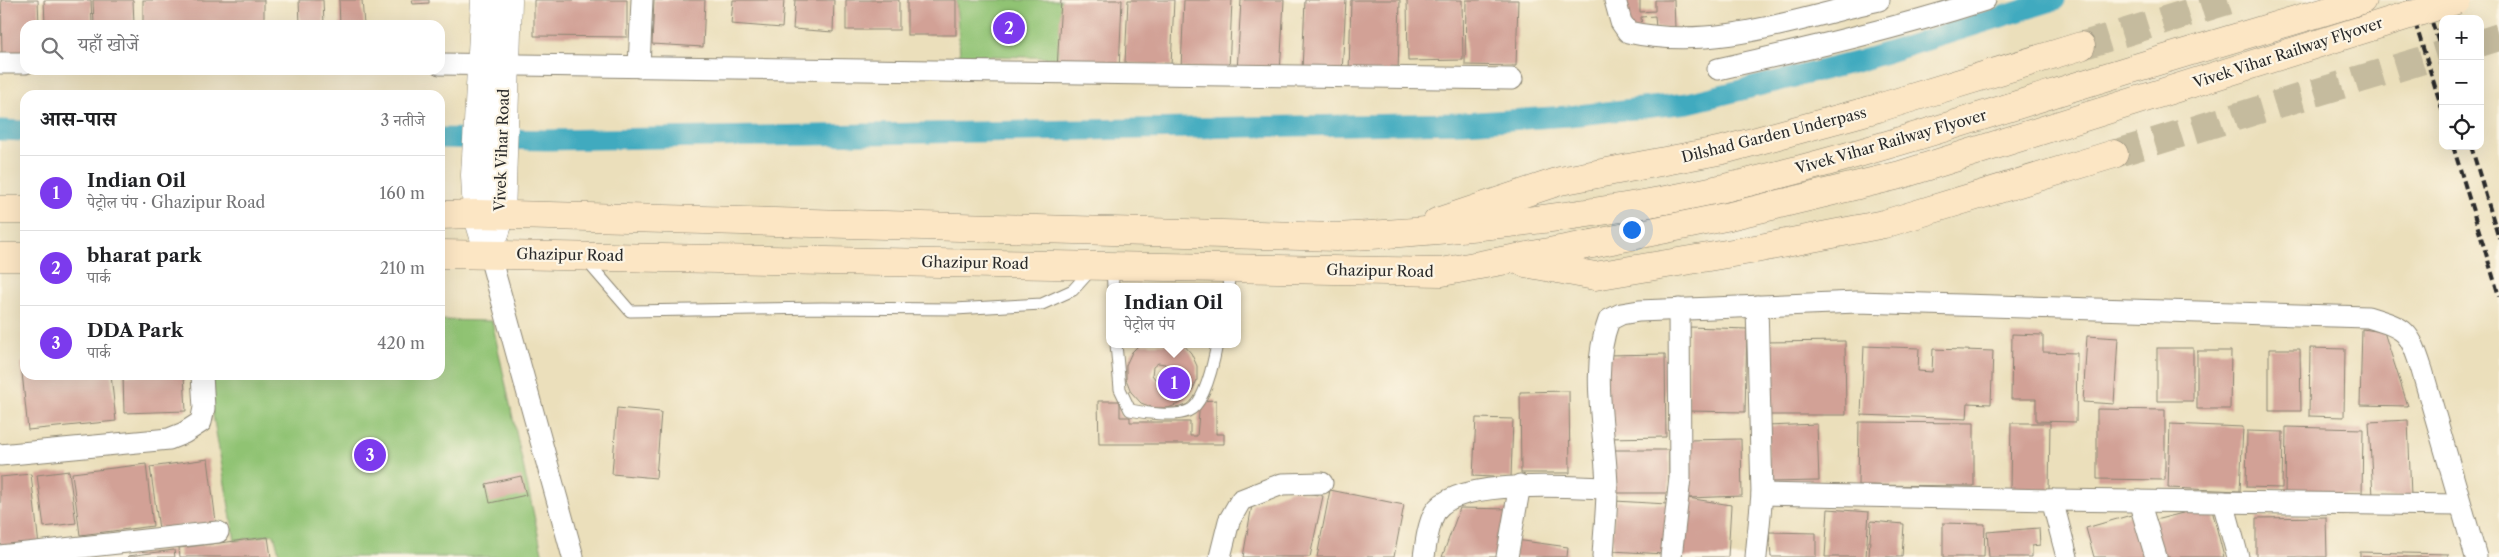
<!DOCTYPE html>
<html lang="hi">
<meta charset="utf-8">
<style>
:root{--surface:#fff;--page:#f6f6f6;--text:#202124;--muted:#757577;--line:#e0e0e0;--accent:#7c3aed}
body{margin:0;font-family:"Libre Caslon Text","Noto Serif Devanagari",serif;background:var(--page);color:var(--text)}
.controls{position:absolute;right:15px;top:15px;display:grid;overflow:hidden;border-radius:10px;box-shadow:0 5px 20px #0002}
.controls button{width:45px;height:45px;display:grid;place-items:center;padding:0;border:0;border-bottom:1px solid var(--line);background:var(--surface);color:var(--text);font:25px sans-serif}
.you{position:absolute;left:1631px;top:229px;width:18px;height:18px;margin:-12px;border:4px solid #fff;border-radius:50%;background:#1a73e8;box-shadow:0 0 0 8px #1a73e833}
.badge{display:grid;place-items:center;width:32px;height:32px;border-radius:50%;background:var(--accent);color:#fff;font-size:16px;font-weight:700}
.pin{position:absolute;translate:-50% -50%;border:2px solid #fff;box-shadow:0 1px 5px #0006}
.popup{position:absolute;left:1106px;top:283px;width:135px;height:65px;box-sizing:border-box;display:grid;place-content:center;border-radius:10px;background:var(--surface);filter:drop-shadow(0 1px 4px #0005);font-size:16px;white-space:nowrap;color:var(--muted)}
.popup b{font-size:19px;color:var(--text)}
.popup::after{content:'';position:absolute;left:50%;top:100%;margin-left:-10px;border:10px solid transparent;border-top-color:var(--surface)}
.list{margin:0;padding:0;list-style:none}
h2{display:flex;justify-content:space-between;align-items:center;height:65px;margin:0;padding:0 20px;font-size:21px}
h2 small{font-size:16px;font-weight:400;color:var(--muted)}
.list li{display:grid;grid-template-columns:32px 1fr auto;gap:15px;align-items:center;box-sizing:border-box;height:75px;padding:0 20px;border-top:1px solid var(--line)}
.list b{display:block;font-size:19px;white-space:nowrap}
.list p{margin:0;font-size:16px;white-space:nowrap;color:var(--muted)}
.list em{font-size:16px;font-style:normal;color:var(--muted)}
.icon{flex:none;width:28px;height:28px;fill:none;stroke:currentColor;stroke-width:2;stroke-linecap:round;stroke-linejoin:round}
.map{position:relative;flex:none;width:2499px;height:557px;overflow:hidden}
.search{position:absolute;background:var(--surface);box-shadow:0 5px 20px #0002;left:20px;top:20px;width:425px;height:55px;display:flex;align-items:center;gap:12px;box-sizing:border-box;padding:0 18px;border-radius:15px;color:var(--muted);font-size:19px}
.panel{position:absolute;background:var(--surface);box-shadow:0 5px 20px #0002;left:20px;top:90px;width:425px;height:290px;border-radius:15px}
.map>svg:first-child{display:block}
.green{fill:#90c373;stroke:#5e774f}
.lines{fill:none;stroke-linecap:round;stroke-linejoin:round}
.canal{stroke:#40aabf;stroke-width:21}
.building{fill:#d2a196;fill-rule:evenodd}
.secondary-tunnel{stroke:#c5bb9e;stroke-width:28;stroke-dasharray:28 14;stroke-linecap:butt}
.service-casing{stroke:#8b8573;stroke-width:13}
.minor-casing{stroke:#8b8573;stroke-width:23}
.tertiary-casing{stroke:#8b8573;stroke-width:29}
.secondary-casing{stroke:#8b8573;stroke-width:29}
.service{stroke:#fff;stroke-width:11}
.minor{stroke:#fff;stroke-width:21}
.tertiary{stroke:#fff;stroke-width:28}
.secondary{stroke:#fce6c4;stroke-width:28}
.rail{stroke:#2b2b2b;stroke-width:4;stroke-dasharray:8 4;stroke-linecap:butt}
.secondary-bridge-casing{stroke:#8b8573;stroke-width:29;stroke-linecap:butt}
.secondary-bridge{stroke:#fce6c4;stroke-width:28}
.labels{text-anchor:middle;stroke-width:4.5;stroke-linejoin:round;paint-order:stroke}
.street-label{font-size:15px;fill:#2b2b2b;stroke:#fcf5e5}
</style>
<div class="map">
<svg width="2499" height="557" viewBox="0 0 2499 557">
<rect width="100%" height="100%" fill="#fcf5e5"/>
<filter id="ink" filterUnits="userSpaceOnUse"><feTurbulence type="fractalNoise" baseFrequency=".02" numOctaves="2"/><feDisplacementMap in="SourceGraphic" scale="10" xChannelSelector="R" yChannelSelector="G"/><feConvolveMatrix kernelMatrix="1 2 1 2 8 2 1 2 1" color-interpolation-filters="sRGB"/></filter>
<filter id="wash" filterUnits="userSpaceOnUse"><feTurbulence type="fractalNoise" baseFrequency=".0096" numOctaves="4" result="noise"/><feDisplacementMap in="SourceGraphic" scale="20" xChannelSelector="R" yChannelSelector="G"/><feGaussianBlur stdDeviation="1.12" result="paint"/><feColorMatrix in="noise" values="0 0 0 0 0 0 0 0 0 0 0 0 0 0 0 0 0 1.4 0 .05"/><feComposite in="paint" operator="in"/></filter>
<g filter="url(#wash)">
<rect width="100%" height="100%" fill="#ebdfbb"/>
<g class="green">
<path d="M956 0H1062L1058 58 960 55Z"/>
<path d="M440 320 492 321 543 557H280L274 534 235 541 206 375H440Z"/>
</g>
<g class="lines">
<g class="canal">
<path d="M0 130 25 131"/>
<path d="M440 138 548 140 1463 123 1569 116 1688 103 1860 61 2055 0"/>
</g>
</g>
<g id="blocks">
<g class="building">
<path d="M1 0H38L39 25H25V57H2Z"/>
<path d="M44 0H91L92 25H45Z"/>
<path d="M93 0H133L134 25H94Z"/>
<rect x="143" y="0" width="121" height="25"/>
<path d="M299 0H323L324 25H300Z"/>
<path d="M339 0H362L364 25H340Z"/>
<path d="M412 0H429V3L413 4Z"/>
<path d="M534 0H627V37L534 36Z"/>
<path d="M654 0H705L703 47 652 44Z"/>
<path d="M733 0H784L782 28 731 24Z"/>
<path d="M795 0H834L833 32 793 29Z"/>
<rect x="846" y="0" width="53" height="30"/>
<rect x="907" y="0" width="49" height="35"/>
<path d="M1061 0H1122L1119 71 1057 69Z"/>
<path d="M1128 0H1174L1171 66 1125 63Z"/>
<path d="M1184 0H1232L1229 70 1181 68Z"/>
<path d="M1241 0H1284L1280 74 1237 72Z"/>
<path d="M1305 0H1346L1342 73 1302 71Z"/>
<path d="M1351 0H1400L1398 73 1349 72Z"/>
<path d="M1407 0H1462L1463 60 1408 61Z"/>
<path d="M1466 0H1518L1516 66 1465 65Z"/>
<path d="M1622 0H1640V12L1655 11V0H1674L1675 28H1656L1655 16 1641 17 1642 29 1624 30Z"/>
<path d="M1690 327 1747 329 1745 412 1688 411Z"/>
<path d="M2362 329 2384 332 2408 406 2360 405Z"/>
<path d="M2012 334 2043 335V352L2077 353 2076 422 2036 421V399H2011Z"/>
<path d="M2087 336 2118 338 2114 404 2083 402Z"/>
<path d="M1845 341 1846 415H1765L1764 342Z"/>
<path d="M1140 344H1183L1191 353 1197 366V380L1191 393 1181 403 1168 408H1154L1141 403 1131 392 1126 379V365L1132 352ZM1158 363 1165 364 1170 370 1168 377 1163 381 1156 380 1152 375 1153 367Z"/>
<path d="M1864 346 1919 348 1918 371 1932 372 1933 349 1993 351 1991 404 1968 403 1967 419 1861 415Z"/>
<rect x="2157" y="348" width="36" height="53"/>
<path d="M2310 348 2345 349 2344 417 2309 416Z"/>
<path d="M2269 349H2300L2301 411H2269Z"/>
<path d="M2197 351H2231L2230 409H2197Z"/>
<path d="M1665 354 1666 437 1607 438 1606 355Z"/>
<path d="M25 362V375H111L116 421 28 430 21 363Z"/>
<path d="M123 375H184L186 411 124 413Z"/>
<path d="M1569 391 1570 473H1521L1520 392Z"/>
<path d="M1216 400V434H1224V444H1099L1098 401H1120V417H1130V422H1190V436H1197L1200 401Z"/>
<path d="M617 408 661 412 656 478 612 474Z"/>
<path d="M2097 409 2165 410V480L2097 479Z"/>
<path d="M1476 418 1513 419 1511 478 1473 476Z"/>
<path d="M2408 420 2411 496 2373 497 2369 422Z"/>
<path d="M1859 422 1974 423V486L1858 485Z"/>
<path d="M2011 423H2050L2049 490 2010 489Z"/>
<path d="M1817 424 1819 481 1769 482 1767 426Z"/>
<path d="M2170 424 2243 427 2240 491 2168 488Z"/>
<path d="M2286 427 2363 429 2362 496 2285 494Z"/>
<path d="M2247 431 2283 432 2282 488 2246 487Z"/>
<path d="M1741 439 1742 496 1688 498 1687 440Z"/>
<rect x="1613" y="450" width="56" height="43"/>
<path d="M208 459 216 522 159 529 150 467Z"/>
<path d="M146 464 153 526 80 535 72 473Z"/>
<path d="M69 471 76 523 44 527 37 475Z"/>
<path d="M31 474 39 546 0 549V477Z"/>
<path d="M521 476 526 495 490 503 486 484Z"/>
<path d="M1291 490 1323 496 1310 557H1243L1252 505Z"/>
<path d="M1330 490 1404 505 1394 557H1317Z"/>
<path d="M1688 498 1731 505 1728 557H1677Z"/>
<path d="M1615 501 1667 504 1664 554 1612 551Z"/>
<path d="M2211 506 2224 557H2160L2151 521Z"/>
<path d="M1460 508 1510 509 1503 557H1442Z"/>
<path d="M1828 509 1869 512 1866 557H1825Z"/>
<path d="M2138 513 2150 557H2094L2086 528Z"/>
<path d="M2326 517 2327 557H2256V518Z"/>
<path d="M1871 521 1904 524 1902 557H1869Z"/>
<path d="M1943 523 1985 524 1984 557H1943Z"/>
<path d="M2039 528 2040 545 2032 546V557H1989L1987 532Z"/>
<path d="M1769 532 1816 533V557H1771Z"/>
<path d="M268 537 271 557H180L179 548Z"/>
<path d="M1516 540 1568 547 1567 557H1514Z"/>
<path d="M174 550 175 557H128V556Z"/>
<path d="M2360 552 2448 554V557H2360Z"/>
</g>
</g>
</g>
<g filter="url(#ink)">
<use href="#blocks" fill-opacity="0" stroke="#8b8573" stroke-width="1"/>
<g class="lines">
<g class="secondary-tunnel">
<path d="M2480 43 2499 37"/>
<path d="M2081 46 2230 0"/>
<path d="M2114 154 2443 54"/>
</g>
<g class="service-casing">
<g id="service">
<path d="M585 259 630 311 822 308 955 309 1042 304 1073 290 1092 269"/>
<path d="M1112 266 1113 287"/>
<path d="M1228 287 1230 268"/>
<path d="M1116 344 1120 389 1130 410C1144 413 1175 417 1188 411 1205 405 1214 360 1217 344"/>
</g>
</g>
<g class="minor-casing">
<g id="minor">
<path d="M1615 0 1621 22 1628 32C1712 51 1797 19 1879 0"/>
<path d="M0 63H25"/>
<path d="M440 64 1512 79"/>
<path d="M639 67 642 0"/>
<path d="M1718 69C1808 49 1898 28 1985 0"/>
<path d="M489 253 573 557"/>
<path d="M0 455 169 439 184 433 201 422 204 408 202 375"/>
<path d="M1762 494 2052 500 2460 505"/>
<path d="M2052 500 2067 557"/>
<path d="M2139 501 2156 557"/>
<path d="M2223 502 2238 557"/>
<path d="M0 556 218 532"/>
<path d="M1220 557 1229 521 1241 500 1282 484 1322 483"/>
<path d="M1424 557C1426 543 1428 525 1435 512 1455 478 1570 487 1607 488"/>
<path d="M1507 557 1520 485"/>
<path d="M1603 557C1604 534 1607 511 1607 488 1606 433 1589 372 1609 320L1621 314 1639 311 1857 302 2368 317C2407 329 2409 330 2422 370L2476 557"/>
<path d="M1671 557 1680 478 1679 309"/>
<path d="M1756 557 1762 494 1757 306"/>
</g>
</g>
<g class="tertiary-casing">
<g id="tertiary">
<path d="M485 0 475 175 477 214 489 253"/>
<path d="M494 237 501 215 508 0"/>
</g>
</g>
<g class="secondary-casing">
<g id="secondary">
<path d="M0 210H25"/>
<path d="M440 215 477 214 1336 237C1465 230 1594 217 1720 189 1847 160 1969 120 2093 81 2182 53 2273 27 2362 0"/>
<path d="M1437 222 1560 181 1723 150 1878 108 2081 46"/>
<path d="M440 254 1442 272 1592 244"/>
<path d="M0 257H25"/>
<path d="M1525 263 1595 276 1750 250 1884 224 2114 154"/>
</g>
</g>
<use href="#service" class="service"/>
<use href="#minor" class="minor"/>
<use href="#tertiary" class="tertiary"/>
<use href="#secondary" class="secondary"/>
<g class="rail">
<path d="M2408 0 2443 112"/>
<path d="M2425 0 2443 56"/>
<path d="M2453 146 2499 296"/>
<path d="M2471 146 2499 239"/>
</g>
<g class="secondary-bridge-casing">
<path id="secondary-bridge" d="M1592 244 1730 216 1900 175 2457 0"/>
</g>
<use href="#secondary-bridge" class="secondary-bridge"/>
</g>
</g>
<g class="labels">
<g class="street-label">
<text transform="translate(2288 53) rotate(-18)" y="5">Vivek Vihar Railway Flyover</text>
<text transform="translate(1774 135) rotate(-14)" y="5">Dilshad Garden Underpass</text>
<text transform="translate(1891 142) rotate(-16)" y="5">Vivek Vihar Railway Flyover</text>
<text transform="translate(502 150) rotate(-88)" y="5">Vivek Vihar Road</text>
<text transform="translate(570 255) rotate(1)" y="5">Ghazipur Road</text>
<text transform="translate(975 263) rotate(1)" y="5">Ghazipur Road</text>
<text transform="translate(1380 271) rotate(1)" y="5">Ghazipur Road</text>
</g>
</g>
</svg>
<div class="controls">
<button>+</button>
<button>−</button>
<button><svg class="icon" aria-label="locate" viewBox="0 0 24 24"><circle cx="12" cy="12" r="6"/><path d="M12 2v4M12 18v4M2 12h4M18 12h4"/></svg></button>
</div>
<div class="you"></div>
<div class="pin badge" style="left:1174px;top:383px">1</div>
<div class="popup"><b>Indian Oil</b>पेट्रोल पंप</div>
<div class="pin badge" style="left:1009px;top:28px">2</div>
<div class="pin badge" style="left:370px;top:455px">3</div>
<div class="search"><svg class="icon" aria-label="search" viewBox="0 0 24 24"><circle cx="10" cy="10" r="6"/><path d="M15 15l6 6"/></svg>यहाँ खोजें</div>
<section class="panel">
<h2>आस-पास<small>3 नतीजे</small></h2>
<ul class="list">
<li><span class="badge">1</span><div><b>Indian Oil</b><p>पेट्रोल पंप · Ghazipur Road</p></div><em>160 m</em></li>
<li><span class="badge">2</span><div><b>bharat park</b><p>पार्क</p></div><em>210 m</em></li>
<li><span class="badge">3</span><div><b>DDA Park</b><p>पार्क</p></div><em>420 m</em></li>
</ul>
</section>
</div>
